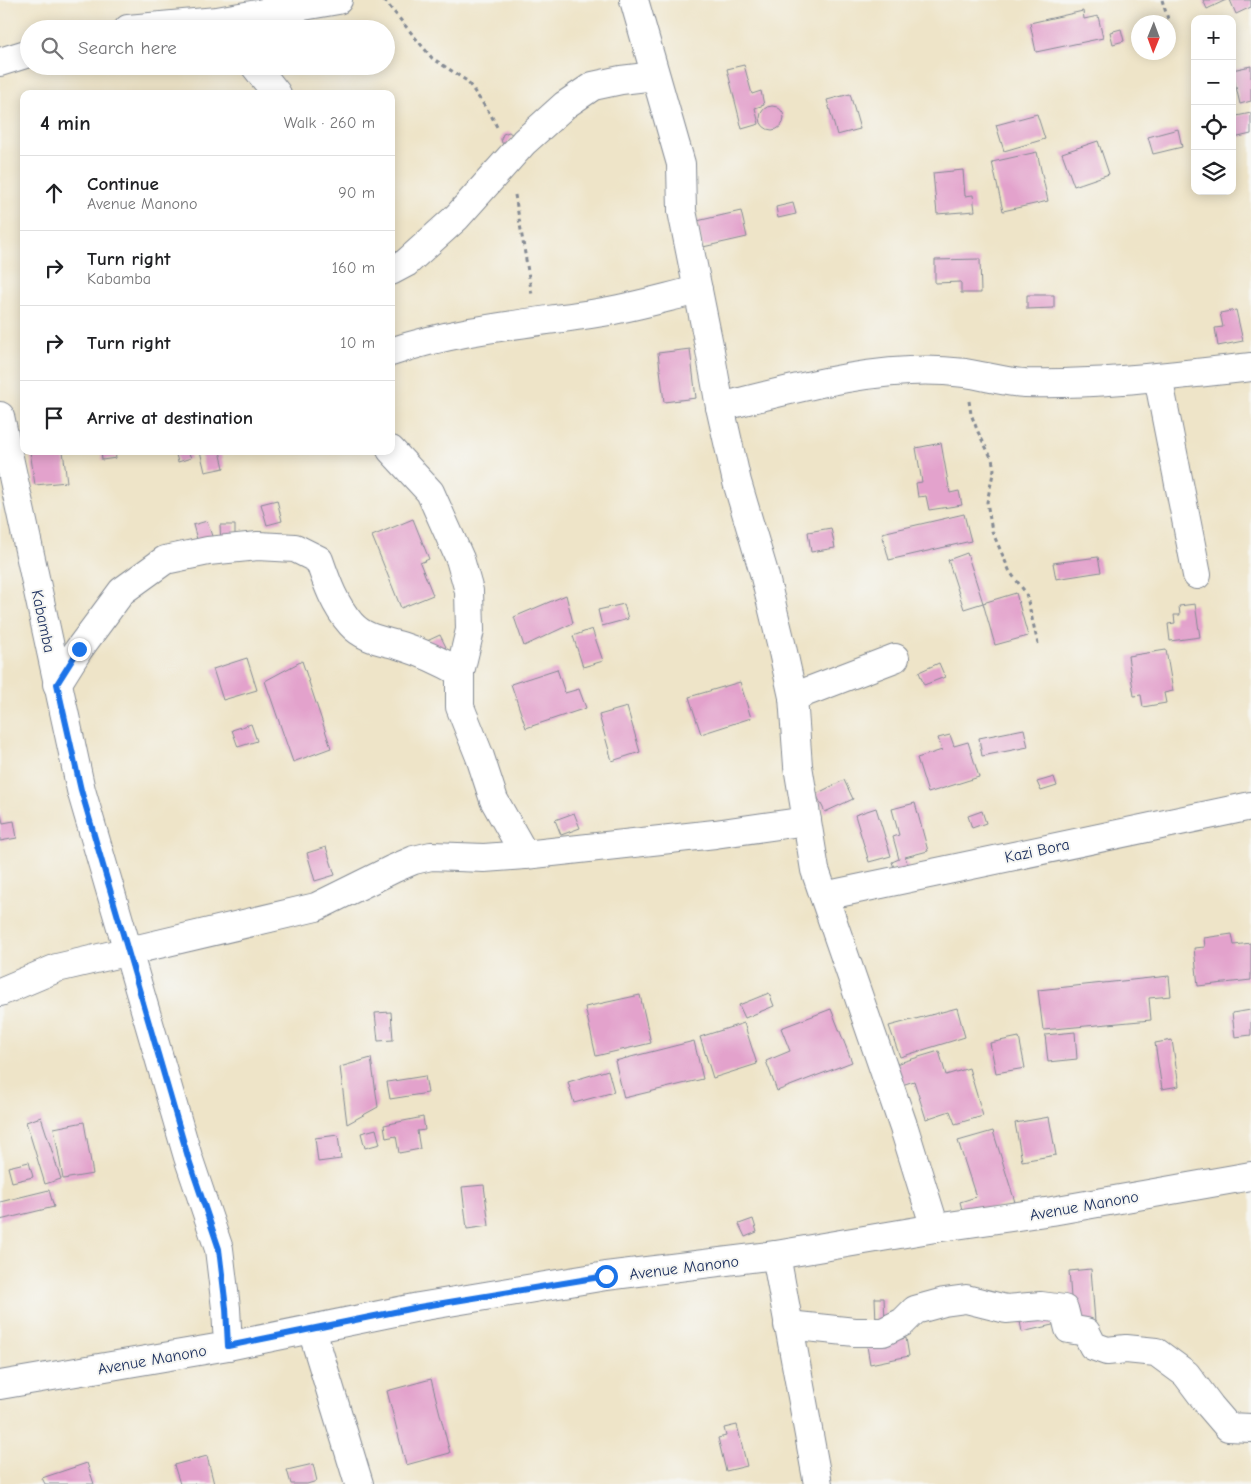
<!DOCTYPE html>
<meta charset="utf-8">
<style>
:root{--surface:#fff;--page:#f2f2f2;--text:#202124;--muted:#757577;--line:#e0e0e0}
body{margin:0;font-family:"Comic Neue",sans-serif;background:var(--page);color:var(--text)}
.controls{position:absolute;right:15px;top:15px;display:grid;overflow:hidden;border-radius:10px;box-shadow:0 2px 12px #0003}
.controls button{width:45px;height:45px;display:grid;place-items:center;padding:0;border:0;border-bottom:1px solid var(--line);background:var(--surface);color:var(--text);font:25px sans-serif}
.compass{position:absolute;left:1131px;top:15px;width:45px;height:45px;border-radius:50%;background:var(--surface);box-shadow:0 2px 12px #0003;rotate:181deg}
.stop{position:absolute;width:15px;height:15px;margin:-11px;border:4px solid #1a73e8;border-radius:50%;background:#fff}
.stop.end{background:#1a73e8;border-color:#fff;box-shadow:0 1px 5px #0008}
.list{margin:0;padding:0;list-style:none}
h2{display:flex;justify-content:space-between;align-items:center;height:65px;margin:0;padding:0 20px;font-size:21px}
h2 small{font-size:16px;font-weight:400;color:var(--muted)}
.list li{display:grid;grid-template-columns:32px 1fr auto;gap:15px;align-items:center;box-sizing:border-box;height:75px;padding:0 20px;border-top:1px solid var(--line)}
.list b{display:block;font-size:19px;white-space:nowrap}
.list p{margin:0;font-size:16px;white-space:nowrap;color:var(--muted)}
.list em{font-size:16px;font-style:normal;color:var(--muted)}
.icon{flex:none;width:28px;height:28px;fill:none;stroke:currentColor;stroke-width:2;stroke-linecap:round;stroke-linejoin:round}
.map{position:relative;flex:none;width:1251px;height:1484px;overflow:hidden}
.search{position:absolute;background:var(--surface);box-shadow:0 2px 12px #0003;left:20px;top:20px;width:375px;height:55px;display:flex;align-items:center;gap:12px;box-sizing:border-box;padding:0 18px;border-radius:28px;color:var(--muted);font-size:19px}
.panel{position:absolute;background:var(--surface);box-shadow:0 2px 12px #0003;left:20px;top:90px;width:375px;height:365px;border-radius:10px}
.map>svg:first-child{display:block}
.building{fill:#e3a2cc}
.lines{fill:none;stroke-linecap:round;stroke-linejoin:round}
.minor-casing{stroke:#848a93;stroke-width:30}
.path{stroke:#848a93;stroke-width:3;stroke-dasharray:4 4;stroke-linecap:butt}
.minor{stroke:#fff;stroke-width:28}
.route{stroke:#1a73e8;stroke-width:6}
.labels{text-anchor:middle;stroke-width:4;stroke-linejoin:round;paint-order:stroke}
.street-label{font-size:16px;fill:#1b2f5e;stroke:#f6f6f2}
</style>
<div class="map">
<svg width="1251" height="1484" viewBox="0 0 1251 1484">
<rect width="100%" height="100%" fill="#f6f6f2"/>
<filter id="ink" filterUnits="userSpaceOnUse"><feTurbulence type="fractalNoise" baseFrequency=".02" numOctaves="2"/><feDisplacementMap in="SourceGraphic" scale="10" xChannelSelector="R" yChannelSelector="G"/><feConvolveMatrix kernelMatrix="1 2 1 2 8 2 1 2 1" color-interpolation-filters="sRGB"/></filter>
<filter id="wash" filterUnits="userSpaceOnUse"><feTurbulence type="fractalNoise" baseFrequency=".0096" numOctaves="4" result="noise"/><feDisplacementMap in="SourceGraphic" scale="20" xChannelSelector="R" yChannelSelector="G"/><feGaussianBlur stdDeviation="1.12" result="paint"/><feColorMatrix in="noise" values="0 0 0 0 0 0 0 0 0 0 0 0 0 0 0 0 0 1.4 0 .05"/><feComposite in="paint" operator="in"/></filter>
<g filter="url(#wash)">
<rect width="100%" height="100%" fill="#eee4c8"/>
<g id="blocks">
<g class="building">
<path d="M1203 0H1226L1207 9Z"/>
<path d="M1230 0H1251V7L1236 14Z"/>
<path d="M1083 11 1084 19 1098 16 1103 38 1036 52 1030 23Z"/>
<path d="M1121 29 1124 41 1113 44 1110 32Z"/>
<path d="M744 65 752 94 761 91 764 105 755 108 759 124 742 129 727 69Z"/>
<path d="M1251 66V101L1240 104 1232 70Z"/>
<path d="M850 94 860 129 837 135 827 100Z"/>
<circle cx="772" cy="118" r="12"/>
<path d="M1251 113V134L1234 138 1232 117Z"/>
<path d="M1037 114 1045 139 1004 151 996 125Z"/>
<path d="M1178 129 1182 147 1153 154 1148 137Z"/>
<path d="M509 132 513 135 506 146 502 143 501 139 503 134Z"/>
<path d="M1098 141 1109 174 1074 186 1062 153Z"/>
<path d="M1037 152 1048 201 1003 211 992 162Z"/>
<path d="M963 170 965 196 973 195 975 211 937 214 933 173Z"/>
<path d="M793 203 796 214 778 218 776 207Z"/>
<path d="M741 211 747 237 703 247 697 221Z"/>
<path d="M980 259 981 293H961V282L935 283V260Z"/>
<path d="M1027 295H1054V308L1027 309Z"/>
<path d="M1236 310 1243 341 1218 346 1215 328 1223 327 1220 313Z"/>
<path d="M690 349 696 398 664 402 658 353Z"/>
<path d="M941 443 950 493 959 491 962 505 929 510 926 496 918 497 916 483 922 482 916 448Z"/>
<path d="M30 451H63L67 482 35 485Z"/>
<path d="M101 451H115L116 458 102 460Z"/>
<path d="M175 451H188L191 458 178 462Z"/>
<path d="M200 451H220L224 468 205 472Z"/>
<path d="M277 500 282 521 267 525 261 504Z"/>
<path d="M964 514 971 541 889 560 882 533Z"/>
<path d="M413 519 429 559 420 563 433 595 401 608 372 536Z"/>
<path d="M207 521 215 545 200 550 193 525Z"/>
<path d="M220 525H235V544H221Z"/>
<path d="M831 528 835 548 811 552 808 532Z"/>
<path d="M967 553 983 603 964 609 948 560Z"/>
<path d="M1098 557 1101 572 1056 579 1053 563Z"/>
<path d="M1016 593 1028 636 995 645 983 603Z"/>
<path d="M566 595 573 623 524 646 514 617Z"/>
<path d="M624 604 628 619 602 626 598 610Z"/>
<path d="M1195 604 1200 637 1170 641 1168 624 1175 623 1174 615H1180L1179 606Z"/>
<path d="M592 629 603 661 583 667 573 636Z"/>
<path d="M440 635 446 647 432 654 427 641Z"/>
<path d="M1166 650 1173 691 1164 693 1166 703 1143 707 1141 695 1134 696 1128 656Z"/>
<path d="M247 658 257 690 223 700 213 669Z"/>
<path d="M302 661 331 748 293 762 265 681Z"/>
<path d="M939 663 945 677 924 685 919 672Z"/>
<path d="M557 669 565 693 579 689 586 708 526 728 511 684Z"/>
<path d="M740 682 751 718 701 734 689 697Z"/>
<path d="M627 707 640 752 612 761 599 715Z"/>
<path d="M251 724 257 741 238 747 232 730Z"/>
<path d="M1024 729 1028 747 982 756 979 738Z"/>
<path d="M950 735 954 746 968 742 979 777 928 793 917 758 942 750 938 738Z"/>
<path d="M1054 777 1057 786 1041 791 1037 782Z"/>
<path d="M844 780 853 799 825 812 816 794Z"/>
<path d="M915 803 928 851 905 857 911 874 898 879 892 862 899 859 893 837 899 835 892 809Z"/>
<path d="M876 808 891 856 869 862 855 815Z"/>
<path d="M0 811 3 823 14 821 17 838 0 841Z"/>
<path d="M982 811 986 823 972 828 968 816Z"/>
<path d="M574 813 580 828 561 835 555 820Z"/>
<path d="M326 847 335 875 315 881 307 853Z"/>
<path d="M1232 934 1234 945 1251 943V980L1198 986 1194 948 1205 947 1204 938Z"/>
<path d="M1169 976 1171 996 1149 998 1151 1020 1043 1030 1038 990Z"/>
<path d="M769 993 774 1006 745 1018 739 1005Z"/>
<path d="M640 995 651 1043 596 1056 585 1007Z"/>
<path d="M957 1008 965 1037 900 1057 889 1026Z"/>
<path d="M831 1009 852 1062 777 1091 766 1061 790 1051 781 1028Z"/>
<path d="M1251 1010V1035L1235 1037 1232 1013Z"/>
<path d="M391 1012 393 1040 378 1041 375 1013Z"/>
<path d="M744 1023 757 1064 713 1078 700 1037Z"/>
<path d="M1075 1032 1077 1059 1048 1062 1045 1035Z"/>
<path d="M1019 1037 1025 1068 996 1073 990 1043Z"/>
<path d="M1172 1040 1179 1086 1162 1089 1155 1043Z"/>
<path d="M694 1041 703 1079 624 1098 615 1061Z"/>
<path d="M939 1051 946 1075 969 1068 983 1116 955 1124 950 1111 926 1119 914 1081 899 1086 892 1065Z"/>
<path d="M371 1058 378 1107 347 1124 340 1067Z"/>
<path d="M608 1070 614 1092 574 1103 568 1082Z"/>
<path d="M425 1076 428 1093 390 1099 387 1082Z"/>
<path d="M41 1117 61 1179 45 1184 26 1122Z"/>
<path d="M423 1117 425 1130 417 1131 420 1149 399 1153 396 1136 386 1138 384 1125Z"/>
<path d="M1049 1117 1056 1155 1022 1161 1015 1123Z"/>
<path d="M84 1122 93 1174 63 1179 54 1128Z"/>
<path d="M376 1129 380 1144 365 1148 361 1133Z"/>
<path d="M993 1131 1015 1202 964 1217 960 1202 976 1197 958 1141Z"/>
<path d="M338 1135 341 1159 318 1162 315 1138Z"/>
<path d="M29 1162 33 1177 12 1182 8 1167Z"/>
<path d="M484 1185 489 1226 467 1229 462 1187Z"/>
<path d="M49 1190 54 1207 0 1220V1202Z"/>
<path d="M753 1219 757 1232 745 1237 739 1224Z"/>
<path d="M1091 1269 1095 1322 1073 1324 1069 1271Z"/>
<path d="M875 1298H884L885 1322 876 1323Z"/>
<path d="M1040 1312 1061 1323 1022 1332 1019 1316Z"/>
<path d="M906 1338 909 1356 870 1364 867 1346Z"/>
<path d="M431 1379 450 1453 406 1465 387 1391Z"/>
<path d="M737 1425 747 1466 726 1471 718 1438 726 1436 724 1428Z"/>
<path d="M207 1456 214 1484H180L174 1465Z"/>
<path d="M87 1463 94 1484H45L42 1478Z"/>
<path d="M313 1464 317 1481 307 1484H291L287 1470Z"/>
</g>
</g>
</g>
<g filter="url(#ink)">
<use href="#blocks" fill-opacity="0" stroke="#848a93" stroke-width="1"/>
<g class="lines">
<g class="minor-casing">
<g id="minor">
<path d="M634 0 681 164 682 211 709 345 720 407 737 482 764 573 781 643 793 697 798 766 815 870 904 1128 935 1228"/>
<path d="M128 29 217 21 338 0"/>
<path d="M0 62 29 53"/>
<path d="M255 66 277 94"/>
<path d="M391 271 406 263 457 217 524 142 565 105 593 86 621 80 655 76"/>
<path d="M391 352C460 329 526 324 597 313 631 308 664 298 698 290"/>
<path d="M1158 377 1197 575"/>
<path d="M720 407C781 392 845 374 909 371 927 370 948 371 965 373 985 376 1005 382 1025 383 1101 385 1176 375 1251 367"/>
<path d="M0 416 81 790 188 1157 219 1249 226 1308 228 1346"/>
<path d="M391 450 430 492 460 559 469 591 470 630 460 672"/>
<path d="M57 684 79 649 122 591 165 560 208 551 258 546 295 548 319 560C327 583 335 606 351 624 365 640 386 641 404 647 423 653 442 662 460 672V707L480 757 494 800 525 855"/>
<path d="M793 697 895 658"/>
<path d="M824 896 1251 806"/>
<path d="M0 992 57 968 316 907 393 869 414 860 431 856 484 858 525 855 715 834 807 821"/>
<path d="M776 1255 818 1484"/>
<path d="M788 1325 855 1332H883L903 1322 915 1310 944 1302 966 1299 1006 1309 1041 1306 1064 1309 1069 1329 1086 1332 1093 1346 1107 1351 1126 1349 1156 1352 1186 1374 1210 1406 1228 1427 1251 1428"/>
<path d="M312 1330 359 1484"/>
<path d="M0 1385 228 1346 419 1307 606 1276 776 1255 935 1228 1052 1211 1251 1176"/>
</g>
</g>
<g class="path">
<path d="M384 0 432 58 467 81 491 115 498 129"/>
<path d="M1162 0 1168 19"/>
<path d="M515 195 532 295"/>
<path d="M969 401 971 414 978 432 992 459 994 469 987 502 992 531 1010 572 1026 593 1038 644"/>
</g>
<use href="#minor" class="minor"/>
</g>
</g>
<g class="lines" filter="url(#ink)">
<path class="route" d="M79 649 57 684 81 790 188 1157 219 1249 226 1308 228 1346 419 1307 606 1276"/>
</g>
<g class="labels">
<g class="street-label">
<text transform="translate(44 621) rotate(78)" y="6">Kabamba</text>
<text transform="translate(1037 850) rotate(-12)" y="6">Kazi Bora</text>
<text transform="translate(1084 1205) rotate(-10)" y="6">Avenue Manono</text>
<text transform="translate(684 1267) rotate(-7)" y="6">Avenue Manono</text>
<text transform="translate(152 1359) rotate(-10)" y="6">Avenue Manono</text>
</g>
</g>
</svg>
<div class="controls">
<button>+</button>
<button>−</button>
<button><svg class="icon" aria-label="locate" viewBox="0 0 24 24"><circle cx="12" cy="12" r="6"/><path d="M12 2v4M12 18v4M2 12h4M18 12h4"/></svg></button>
<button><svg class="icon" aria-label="layers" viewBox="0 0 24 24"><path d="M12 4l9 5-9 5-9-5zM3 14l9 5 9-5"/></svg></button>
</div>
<svg class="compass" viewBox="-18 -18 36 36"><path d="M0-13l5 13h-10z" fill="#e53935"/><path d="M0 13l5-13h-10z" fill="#757577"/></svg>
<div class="stop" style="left:606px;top:1276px"></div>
<div class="stop end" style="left:79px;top:649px"></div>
<div class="search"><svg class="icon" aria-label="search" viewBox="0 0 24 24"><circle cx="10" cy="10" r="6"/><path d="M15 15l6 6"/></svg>Search here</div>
<section class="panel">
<h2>4 min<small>Walk · 260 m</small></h2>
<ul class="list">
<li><svg class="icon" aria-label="ahead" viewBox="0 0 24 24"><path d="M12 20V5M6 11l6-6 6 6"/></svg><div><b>Continue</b><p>Avenue Manono</p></div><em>90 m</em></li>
<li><svg class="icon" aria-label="right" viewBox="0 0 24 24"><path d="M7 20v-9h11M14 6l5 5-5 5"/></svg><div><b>Turn right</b><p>Kabamba</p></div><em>160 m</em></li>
<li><svg class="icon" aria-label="right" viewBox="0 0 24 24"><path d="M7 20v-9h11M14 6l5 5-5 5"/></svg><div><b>Turn right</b></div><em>10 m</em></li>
<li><svg class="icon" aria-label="arrive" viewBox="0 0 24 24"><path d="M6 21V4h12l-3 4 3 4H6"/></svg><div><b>Arrive at destination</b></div></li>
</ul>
</section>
</div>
